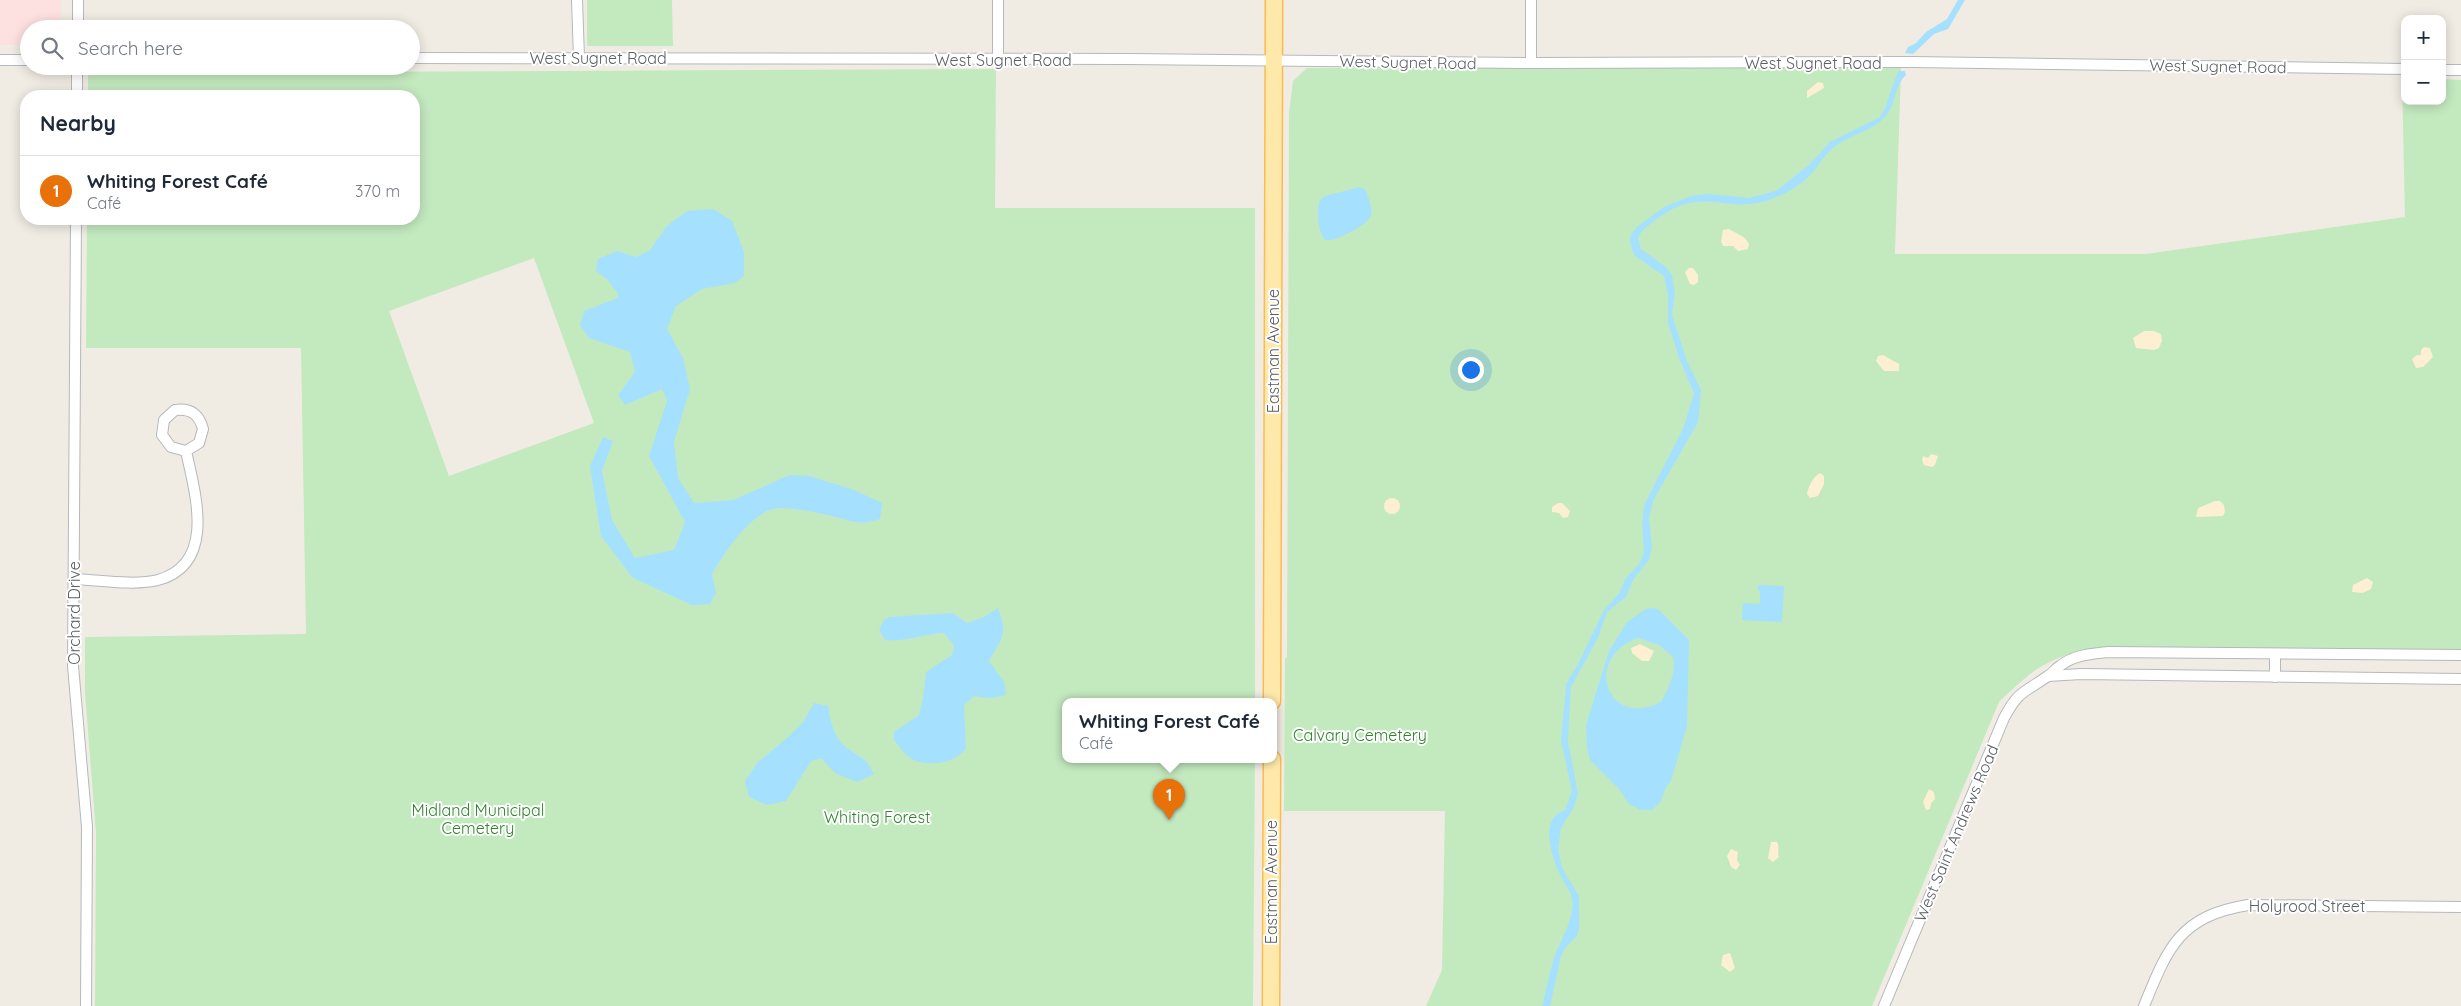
<!DOCTYPE html>
<meta charset="utf-8">
<style>
:root{--surface:#fff;--page:#f2f2f3;--text:#1f2937;--muted:#747a83;--line:#e0e1e3;--accent:#f62429}
body{margin:0;font-family:Quicksand,sans-serif;background:var(--page);color:var(--text)}
.controls{position:absolute;right:15px;top:15px;display:grid;overflow:hidden;border-radius:10px;box-shadow:0 2px 12px #0003}
.controls button{width:45px;height:45px;display:grid;place-items:center;padding:0;border:0;border-bottom:1px solid var(--line);background:var(--surface);color:var(--text);font:25px sans-serif}
.you{position:absolute;left:1470px;top:369px;width:18px;height:18px;margin:-12px;border:4px solid #fff;border-radius:50%;background:#1a73e8;box-shadow:0 0 0 8px #1a73e833}
.badge{display:grid;place-items:center;width:32px;height:32px;border-radius:50%;background:var(--accent);color:#fff;font-size:16px;font-weight:700}
.pin{position:absolute;translate:-50% -41px;filter:drop-shadow(0 1px 2px #0008)}
.pin::after{content:'';position:absolute;top:26px;width:18px;height:15px;background:inherit;clip-path:polygon(0 0,100% 0,50% 100%)}
.popup{position:absolute;left:1062px;top:698px;width:215px;height:65px;box-sizing:border-box;display:grid;place-content:center;border-radius:10px;background:var(--surface);filter:drop-shadow(0 1px 4px #0005);font-size:16px;white-space:nowrap;color:var(--muted)}
.popup b{font-size:19px;color:var(--text)}
.popup::after{content:'';position:absolute;left:50%;top:100%;margin-left:-10px;border:10px solid transparent;border-top-color:var(--surface)}
.list{margin:0;padding:0;list-style:none}
h2{display:flex;justify-content:space-between;align-items:center;height:65px;margin:0;padding:0 20px;font-size:21px}
h2 small{font-size:16px;font-weight:400;color:var(--muted)}
.list li{display:grid;grid-template-columns:32px 1fr auto;gap:15px;align-items:center;box-sizing:border-box;height:70px;padding:0 20px;border-top:1px solid var(--line)}
.list b{display:block;font-size:19px;white-space:nowrap}
.list p{margin:0;font-size:16px;white-space:nowrap;color:var(--muted)}
.list em{font-size:16px;font-style:normal;color:var(--muted)}
.icon{flex:none;width:28px;height:28px;fill:none;stroke:currentColor;stroke-width:2;stroke-linecap:round;stroke-linejoin:round}
.map{position:relative;flex:none;width:2461px;height:1006px;overflow:hidden}
.search{position:absolute;background:var(--surface);box-shadow:0 2px 12px #0003;left:20px;top:20px;width:400px;height:55px;display:flex;align-items:center;gap:12px;box-sizing:border-box;padding:0 18px;border-radius:28px;color:var(--muted);font-size:19px}
.panel{position:absolute;background:var(--surface);box-shadow:0 2px 12px #0003;left:20px;top:90px;width:400px;height:135px;border-radius:20px}
.map>svg:first-child{display:block}
.medical{fill:#fde0e0}
.green{fill:#c3e9bf;fill-rule:evenodd}
.sand{fill:#fdefd2}
.water{fill:#a5e1ff;fill-rule:evenodd}
.lines{fill:none;stroke-linecap:round;stroke-linejoin:round}
.street-casing{stroke:#b5b8bc;stroke-width:12}
.primary-casing{stroke:#fcbb51;stroke-width:19}
.street{stroke:#fff;stroke-width:10}
.primary{stroke:#ffe9aa;stroke-width:16}
.labels{text-anchor:middle;stroke-width:4;stroke-linejoin:round;paint-order:stroke}
.street-label{font-size:16px;fill:#5c6166;stroke:#fff}
.park-label{font-size:16px;fill:#32832e;stroke:#fff}
</style>
<div class="map">
<svg width="2461" height="1006" viewBox="0 0 2461 1006">
<rect width="100%" height="100%" fill="#f0ece4"/>
<path class="medical" d="M0 0H61V29H29V45H0Z"/>
<g class="green">
<path d="M587 0H672L673 46H587Z"/>
<path d="M1307 68H1901L1895 254H2146L2405 217 2402 79H2405V101H2442V79L2461 80V649H2083C2040 663 2032 671 1999 702L1872 1006H1426L1442 970 1445 811H1284L1285 658H1287L1289 113 1293 81Z"/>
<path d="M996 69 995 208H1255V701H1065V759H1255L1253 1006H95L96 833 85 693V637L306 634 301 348H86L87 219H414V96H88V73ZM534 258 594 423 449 476 389 311Z"/>
</g>
<g class="sand">
<path d="M1818 82 1823 83 1824 88 1807 98V91Z"/>
<path d="M1729 229 1745 238 1749 244 1748 249 1738 251 1733 246H1723L1721 241 1723 230Z"/>
<path d="M1689 268H1693L1698 275V282L1694 285 1690 284 1685 272Z"/>
<path d="M2144 331H2154L2161 334 2162 341 2159 348 2154 350 2136 348 2133 338Z"/>
<path d="M2424 347 2430 348 2433 357 2423 367 2416 368 2412 359 2417 355H2421V350Z"/>
<path d="M1883 355 1899 364V371H1884L1876 361 1878 356Z"/>
<path d="M1931 454 1938 456 1935 465 1932 467 1924 465 1922 460 1923 456 1928 458Z"/>
<path d="M1820 473 1824 476V484L1818 496 1810 498 1807 494C1808 486 1814 476 1820 473Z"/>
<circle cx="1392" cy="506" r="8"/>
<path d="M2215 501H2220L2224 505 2225 512 2223 516 2196 517 2198 508Z"/>
<path d="M1558 503H1562L1570 511 1568 517 1563 518 1559 513 1552 512V507Z"/>
<path d="M2367 578 2373 582 2371 589 2363 593 2352 592 2353 585Z"/>
<path d="M1640 644 1654 651 1649 661H1642L1632 653 1631 648Z"/>
<path d="M1929 789 1934 792 1935 799 1931 803 1930 809 1926 810 1923 802Z"/>
<path d="M1771 842H1777C1780 847 1777 852 1779 857L1773 862 1768 858Z"/>
<path d="M1731 849 1738 852 1737 860 1740 865 1736 870 1731 867 1727 856Z"/>
<path d="M1730 953 1735 968 1730 972 1721 965 1723 955Z"/>
</g>
<g class="water">
<path d="M1958 0H1965L1948 29 1934 34 1913 54 1905 53 1908 47 1916 43 1926 32 1947 19Z"/>
<path d="M1898 71H1905L1906 75C1894 86 1896 104 1886 116 1873 131 1852 134 1837 145 1826 152 1820 164 1812 173 1801 186 1782 196 1766 201 1723 213 1701 185 1657 219 1649 225 1642 229 1638 238L1641 249 1666 267 1672 275 1675 293 1672 315 1687 361 1701 390 1698 422 1654 499 1649 517 1652 547 1649 560 1633 580 1626 597 1607 612 1598 638 1571 687 1568 741 1578 794 1574 807 1561 828 1558 849 1562 868 1579 896V929L1577 936 1565 948 1561 957 1550 1006H1542C1546 992 1548 978 1552 965 1557 943 1578 918 1571 895 1570 890 1566 886 1564 882 1554 864 1536 819 1565 810L1572 791 1561 741 1566 684 1579 662 1604 610 1620 592 1625 579 1640 563 1644 551 1642 524 1644 505 1683 429 1694 393 1679 358 1668 323V296L1664 276 1634 255 1630 242 1631 234 1637 227 1664 207 1691 196 1707 194 1749 198 1776 191 1810 164 1830 142 1880 117 1885 108Z"/>
<path d="M1360 187 1366 190C1368 197 1374 211 1370 217 1366 226 1333 243 1325 240 1318 232 1316 210 1320 200L1325 196Z"/>
<path d="M713 209 732 221 744 252V276L735 283 702 289 676 306 667 329 683 358 690 389 674 442 678 478 694 503 733 500 790 475 809 476 854 490 882 503 880 519C860 526 852 521 832 516 819 513 791 507 778 508 752 510 724 553 712 574L716 593 710 604 692 605 633 578 601 536 590 466 603 437 613 441 602 471 612 520 635 558 674 550 685 522 649 456 667 401 662 389 625 405 618 395 635 372 630 352 589 338 580 325 584 311 618 298V294L607 279 596 271 598 259 617 251 636 257 650 250 667 226 687 211Z"/>
<path d="M1758 585 1784 586 1782 622 1742 620 1743 603 1760 604V591L1758 590Z"/>
<path d="M998 608C1008 636 1002 637 989 661L1004 682 1006 695 990 698 974 696 964 705 966 749C955 763 930 767 914 760 906 757 900 747 894 740V732L919 715 923 698 926 672 952 655 954 645 944 633C922 634 907 642 885 640L879 630 884 620 889 617 953 613 967 623 984 617Z"/>
<path d="M1654 608 1659 610 1689 640 1687 726 1681 747 1671 781 1666 787 1661 801 1652 810H1641L1629 804 1620 790 1590 760 1587 746 1586 725 1609 651 1627 622 1646 609ZM1638 638 1659 645 1673 657C1677 670 1668 691 1661 702 1606 730 1583 657 1638 638Z"/>
<path d="M814 703 828 706C830 722 835 741 850 750 865 761 864 756 874 774L857 782 835 773 821 758 811 761 786 801 767 805 749 797 745 781 758 762 787 738 803 722Z"/>
</g>
<g class="lines">
<g class="street-casing">
<g id="street">
<path d="M577 0 579 58"/>
<path d="M78 29V0"/>
<path d="M411 58 1128 59 1531 63 1912 62 2405 69"/>
<path d="M998 59V0"/>
<path d="M0 60H29"/>
<path d="M1531 63V0"/>
<path d="M2442 70H2461"/>
<path d="M77 96V66"/>
<path d="M76 219 73 666 87 827 86 1006"/>
<path d="M74 579C98 580 135 586 158 580 217 564 195 493 186 451L171 447 162 435 164 420 175 410C190 408 199 414 203 429L199 443 186 451"/>
<path d="M2275 654V677"/>
<path d="M2048 676 2081 674 2461 679"/>
<path d="M1884 1006 2004 718C2019 690 2024 693 2048 676 2052 674 2055 669 2060 666 2073 655 2091 654 2108 652L2461 655"/>
<path d="M2144 1006C2168 947 2180 916 2248 905L2461 907"/>
</g>
</g>
<g class="primary-casing">
<g id="primary">
<path d="M1272 701 1274 0"/>
<path d="M1271 1006 1272 759"/>
</g>
</g>
<use href="#street" class="street"/>
<use href="#primary" class="primary"/>
</g>
<g class="labels">
<g class="street-label">
<text x="598" y="64">West Sugnet Road</text>
<text x="1003" y="66">West Sugnet Road</text>
<text transform="translate(1408 62) rotate(1)" y="6">West Sugnet Road</text>
<text x="1813" y="69">West Sugnet Road</text>
<text transform="translate(2218 66) rotate(1)" y="6">West Sugnet Road</text>
<text transform="translate(1273 351) rotate(-90)" y="6">Eastman Avenue</text>
<text transform="translate(74 613) rotate(-90)" y="6">Orchard Drive</text>
<text transform="translate(1956 833) rotate(-67)" y="6">West Saint Andrews Road</text>
<text transform="translate(1271 882) rotate(-90)" y="6">Eastman Avenue</text>
<text x="2307" y="912">Holyrood Street</text>
</g>
<g class="park-label">
<text x="1360" y="741">Calvary Cemetery</text>
<text x="478" y="816">Midland Municipal<tspan x="478" dy="18">Cemetery</tspan></text>
<text x="877" y="823">Whiting Forest</text>
</g>
</g>
</svg>
<div class="controls">
<button>+</button>
<button>−</button>
</div>
<div class="you"></div>
<div class="pin badge" style="left:1169px;top:820px;background:#e8710a">1</div>
<div class="popup"><b>Whiting Forest Café</b>Café</div>
<div class="search"><svg class="icon" aria-label="search" viewBox="0 0 24 24"><circle cx="10" cy="10" r="6"/><path d="M15 15l6 6"/></svg>Search here</div>
<section class="panel">
<h2>Nearby<small></small></h2>
<ul class="list">
<li><span class="badge" style="background:#e8710a">1</span><div><b>Whiting Forest Café</b><p>Café</p></div><em>370 m</em></li>
</ul>
</section>
</div>
